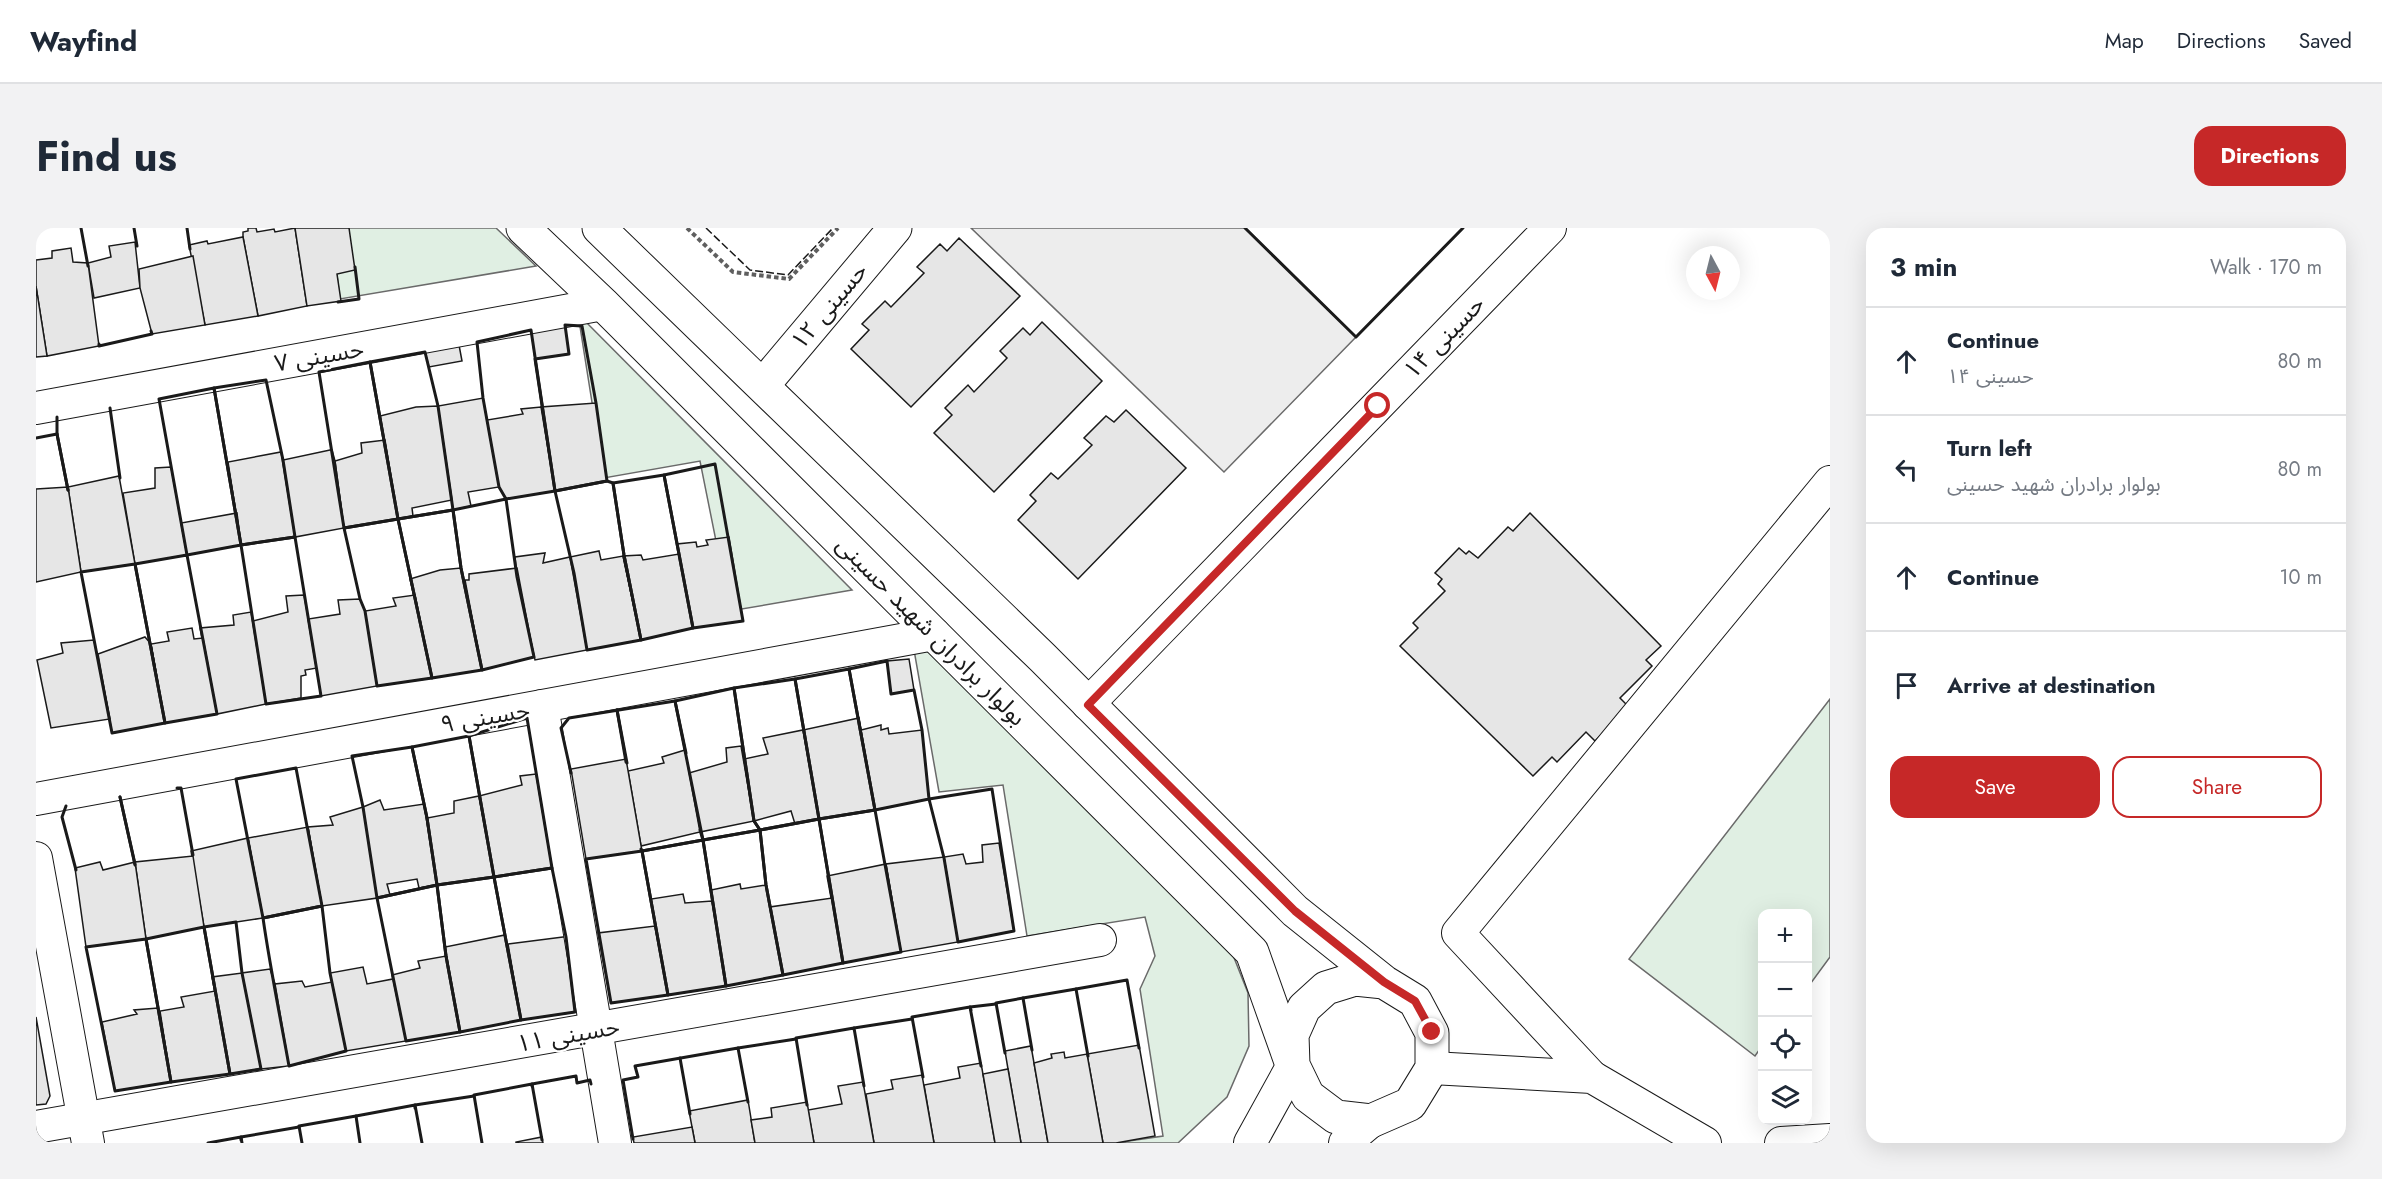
<!DOCTYPE html>
<meta charset="utf-8">
<style>
:root{--surface:#fff;--page:#f2f2f3;--text:#1f2937;--muted:#747a83;--line:#e0e1e3;--accent:#c62828}
body{margin:0;font-family:Jost,"Noto Sans Arabic",sans-serif;background:var(--page);color:var(--text)}
.controls{position:absolute;right:18px;bottom:18px;display:grid;overflow:hidden;border-radius:12px;box-shadow:0 6px 24px #0002}
.controls button{width:54px;height:54px;display:grid;place-items:center;padding:0;border:0;border-bottom:2px solid var(--line);background:var(--surface);color:var(--text);font:30px sans-serif}
.compass{position:absolute;left:1650px;top:18px;width:54px;height:54px;border-radius:50%;background:var(--surface);box-shadow:0 6px 24px #0002;rotate:173deg}
.stop{position:absolute;width:18px;height:18px;margin:-14px;border:4px solid #c62828;border-radius:50%;background:#fff}
.stop.end{background:#c62828;border-color:#fff;box-shadow:0 2px 6px #0008}
.list{margin:0;padding:0;list-style:none}
h2{display:flex;justify-content:space-between;align-items:center;height:78px;margin:0;padding:0 24px;font-size:26px}
h2 small{font-size:20px;font-weight:400;color:var(--muted)}
.list li{display:grid;grid-template-columns:39px 1fr auto;gap:18px;align-items:center;box-sizing:border-box;height:108px;padding:0 24px;border-top:2px solid var(--line)}
.list b{display:block;font-size:22px;white-space:nowrap}
.list p{margin:0;font-size:20px;white-space:nowrap;color:var(--muted)}
.list em{font-size:20px;font-style:normal;color:var(--muted)}
.actions{display:flex;gap:12px;padding:18px 24px}
.actions a{flex:1;padding:14px 0;border:2px solid var(--accent);border-radius:18px;text-align:center;font-size:21px;color:var(--accent)}
.actions .main{background:var(--accent);color:#fff}
.icon{flex:none;width:33px;height:33px;fill:none;stroke:currentColor;stroke-width:2;stroke-linecap:round;stroke-linejoin:round}
.map{position:relative;flex:none;width:1794px;height:915px;overflow:hidden;border-radius:18px}
header{display:flex;align-items:center;gap:36px;box-sizing:border-box;height:84px;padding:0 30px;background:var(--surface);border-bottom:2px solid var(--line)}
header strong{font-size:28px}
nav{display:flex;gap:33px;margin-inline-start:auto;font-size:21px}
.intro{display:flex;align-items:center;justify-content:space-between;box-sizing:border-box;height:144px;padding:0 36px}
h1{margin:0;font-size:42px}
.button{padding:15px 27px;border-radius:18px;background:var(--accent);color:#fff;font-size:21px;font-weight:700}
main{display:flex;gap:36px;padding:0 36px}
aside{flex:1;background:var(--surface);border-radius:18px;box-shadow:0 6px 24px #0002}
.map>svg:first-child{display:block}
.green{fill:#e0efe3;stroke:#6a6a6a;stroke-width:1.5}
.parking{fill:#ededed;stroke:#6a6a6a;stroke-width:1.5}
.building{fill:#e6e6e6;stroke:#1a1a1a;stroke-width:1.5}
.lines{fill:none;stroke-linecap:round;stroke-linejoin:round}
.minor-casing{stroke:#1a1a1a;stroke-width:34}
.tertiary-casing{stroke:#1a1a1a;stroke-width:35}
.path{stroke:#5f5f5f;stroke-width:4;stroke-dasharray:4.5 3;stroke-linecap:butt}
.minor{stroke:#fff;stroke-width:32}
.tertiary{stroke:#fff;stroke-width:33}
.fence{stroke:#1a1a1a;stroke-width:1.5;stroke-dasharray:8 3;stroke-linecap:butt}
.wall{stroke:#1a1a1a;stroke-width:3}
.route{stroke:#c62828;stroke-width:8}
.labels{text-anchor:middle;stroke-width:4.5;stroke-linejoin:round;paint-order:stroke}
.street-label{font-size:24px;fill:#1a1a1a;stroke:#fff}
</style>
<header>
<strong>Wayfind</strong>
<nav><a>Map</a><a>Directions</a><a>Saved</a></nav>
</header>
<div class="intro"><h1>Find us</h1><a class="button">Directions</a></div>
<main>
<div class="map">
<svg width="1794" height="915" viewBox="0 0 1794 915">
<rect width="100%" height="100%" fill="#fff"/>
<g class="green">
<path d="M295 0H460L500 38 304 71Z"/>
<path d="M542 86 816 362 694 383 664 233 568 250Z"/>
<path d="M892 421 1189 707 1212 765 1213 818 1191 869 1142 915H1079L1127 908 1104 761 1119 728 1109 689 991 708 967 557 903 564 878 422Z"/>
<path d="M1794 471V729L1772 759V686H1726V818L1719 828 1593 731Z"/>
</g>
<path class="parking" d="M935 0H1209L1320 109 1188 244Z"/>
<g class="building">
<path d="M212 0H220L221 4 238 1 239 4 259 0 271 78 222 88 207 9V4L212 3Z"/>
<path d="M259 0H313L319 42 301 46 305 73 271 78Z"/>
<path d="M207 9 222 88 169 97 153 17 171 13 172 16Z"/>
<path d="M923 10 984 68 875 179 815 121 833 102 826 96 849 73 855 79 888 45 881 39 904 16 911 23Z"/>
<path d="M99 14 104 60 58 70 52 35 75 29 73 18Z"/>
<path d="M35 20 37 34 52 35 63 118 11 128 0 58V32L16 30V23Z"/>
<path d="M157 28 169 97 116 106 104 60 103 41Z"/>
<path d="M0 58 11 128 0 129Z"/>
<path d="M1006 94 1066 153 958 264 898 205 916 187 909 180 932 157 938 164 971 130 964 123 987 100 994 107Z"/>
<path d="M529 97 533 126 499 131 495 102Z"/>
<path d="M423 117 426 133 393 139 389 124Z"/>
<path d="M447 170 463 259 432 264 435 278 417 282 402 178Z"/>
<path d="M560 175 571 253 519 263 505 179Z"/>
<path d="M402 178 416 272 376 280 377 288 362 291 344 188 380 179Z"/>
<path d="M505 179 519 263 470 271 463 259 451 192 487 186 485 181Z"/>
<path d="M1090 182 1150 240 1042 351 982 292 1000 273 994 267 1015 245 1022 251 1056 217 1048 210 1070 188 1078 194Z"/>
<path d="M349 212 362 291 308 300 299 233 326 225 325 215Z"/>
<path d="M294 222H296L299 233 308 300 259 309 247 232Z"/>
<path d="M245 224 259 309 205 317 192 234Z"/>
<path d="M135 239 151 327 99 336 87 265 119 260V240Z"/>
<path d="M83 248 99 336 45 344 32 259Z"/>
<path d="M32 259 45 344 0 354V261Z"/>
<path d="M201 285 205 317 151 327 145 295Z"/>
<path d="M1494 285 1625 418 1610 432 1616 438 1584 470 1591 477 1569 513 1564 508 1559 513 1550 504 1521 534 1516 529 1497 548 1364 418 1382 400 1377 395 1409 363 1402 356 1406 351 1399 345 1423 320 1430 326 1433 323 1442 330 1472 299 1477 303Z"/>
<path d="M693 309 707 393 657 400 641 316 660 314 661 319 672 317 670 312Z"/>
<path d="M563 323 565 332 587 328 605 412 551 422 534 329Z"/>
<path d="M509 325 507 335 534 329 551 422 499 432 481 349 479 329Z"/>
<path d="M643 326 657 400 605 412 587 328 605 327 607 332Z"/>
<path d="M425 340 446 442 396 450 374 351 404 342Z"/>
<path d="M481 340 498 429 446 442 429 352H433V346Z"/>
<path d="M268 367 281 440 269 442 270 447 265 448V470L230 476 217 393 252 384 250 368Z"/>
<path d="M379 367 396 450 341 458 329 383 360 378 357 370Z"/>
<path d="M324 371 329 383 341 458 285 468 272 391 304 386 302 372Z"/>
<path d="M215 384 230 476 181 486 164 400 198 397 197 387Z"/>
<path d="M156 400 158 411 167 410 181 486 129 495 115 416 133 413 131 404Z"/>
<path d="M109 409 115 416 129 495 76 505 62 426Z"/>
<path d="M58 412 74 491 15 500 1 432 27 425 25 415Z"/>
<path d="M873 431 878 462 855 466 851 433Z"/>
<path d="M823 490 839 582 783 591 767 502Z"/>
<path d="M845 497V502L852 500 853 506 886 502 893 571 839 582 825 502Z"/>
<path d="M767 502 783 591 759 596 755 583 718 593 708 531 732 526 727 510Z"/>
<path d="M705 518 718 593 664 604 653 545 691 534 690 520Z"/>
<path d="M649 522 664 604 605 618 592 543 628 535 626 529Z"/>
<path d="M590 531 606 623 550 631 535 541Z"/>
<path d="M500 546 516 640 458 649 443 568 486 557 484 548Z"/>
<path d="M443 568 458 649 401 657 391 590 418 585V573Z"/>
<path d="M344 572 348 582 388 576 401 657 383 660 381 651 351 656 354 667 341 670 327 579Z"/>
<path d="M327 579 341 670 286 678 272 599 297 597 294 589Z"/>
<path d="M272 599 286 678 227 690 212 610Z"/>
<path d="M212 610 227 690 168 699 155 623Z"/>
<path d="M963 615 978 703 922 714 908 629 927 626 930 636 947 634 946 617Z"/>
<path d="M157 628 168 699 110 711 99 634Z"/>
<path d="M908 629 922 714 865 724 850 636Z"/>
<path d="M64 634 67 642 99 634 110 711 50 719 39 640Z"/>
<path d="M850 636 865 724 807 735 791 648Z"/>
<path d="M704 656 705 661 730 657 747 747 690 758 675 662Z"/>
<path d="M647 666 649 675 676 673 690 758 632 767 615 671Z"/>
<path d="M796 670 807 735 747 747 734 679Z"/>
<path d="M619 698 632 767 575 775 562 705Z"/>
<path d="M469 707 485 792 424 804 409 719Z"/>
<path d="M527 709H529L539 784 485 792 472 716Z"/>
<path d="M410 728 424 804 370 813 356 747 384 740 382 733Z"/>
<path d="M327 739 331 756 357 751 370 813 310 823 294 745Z"/>
<path d="M234 741 239 756 253 838 225 841 206 745Z"/>
<path d="M206 745 225 841 194 846 176 749Z"/>
<path d="M266 753 269 759 296 754 310 823 253 838 239 756Z"/>
<path d="M179 763 194 846 135 854 124 783 148 779 145 769Z"/>
<path d="M122 780 135 854 79 863 66 794 101 786 98 782Z"/>
<path d="M0 789 14 868 10 876 0 877Z"/>
<path d="M1103 817 1119 908 1080 915H1067L1051 826Z"/>
<path d="M995 818 998 835 1012 915H985L972 841 969 823Z"/>
<path d="M1028 824 1029 830 1051 826 1067 915H1012L998 835 1016 830 1015 826Z"/>
<path d="M945 835 959 915H898L888 857 924 850 922 839Z"/>
<path d="M972 841 985 915H959L947 846Z"/>
<path d="M886 847 898 915H838L830 866 857 861 855 852Z"/>
<path d="M827 854 838 915H778L772 882 806 876 802 858Z"/>
<path d="M712 872 719 915H659L653 883Z"/>
<path d="M771 874 778 915H719L715 892 736 889 735 880Z"/>
<path d="M656 899 659 915H598L597 909Z"/>
<path d="M506 909 507 915H480V914Z"/>
</g>
<g class="lines">
<g class="minor-casing">
<g id="minor">
<path d="M0 180 567 76"/>
<path d="M1052 476 1514 0"/>
<path d="M506 478 579 915"/>
<path d="M0 571 898 406"/>
<path d="M0 630 52 915"/>
<path d="M1396 840 1556 849 1669 915"/>
<path d="M1556 849 1422 705 1794 254"/>
<path d="M0 899 1064 712"/>
<path d="M1214 915 1257 837"/>
<path d="M1309 915 1335 893"/>
<path d="M1745 915 1794 912"/>
</g>
</g>
<g class="tertiary-casing">
<g id="tertiary">
<path d="M487 0 567 76 1216 724 1254 831"/>
<path d="M563 0 1007 430 1259 683 1348 754 1379 773 1396 805V840L1374 876 1335 893 1300 889 1272 868 1257 837 1256 807 1268 780 1290 760 1319 751 1348 754"/>
<path d="M727 157 859 0"/>
</g>
</g>
<path class="path" d="M651 0 697 44 753 51 802 0"/>
<use href="#minor" class="minor"/>
<use href="#tertiary" class="tertiary"/>
<path class="fence" d="M670 0 714 42 752 47 797 0"/>
<g class="wall">
<path d="M45 0 52 38"/>
<path d="M98 0 101 18"/>
<path d="M151 0 154 21"/>
<path d="M1209 0 1320 109 1427 0"/>
<path d="M302 74 323 71 319 39"/>
<path d="M529 97 546 98 560 175 571 253 519 263 499 131 533 126Z"/>
<path d="M495 102 519 263 470 271 463 259 447 170 441 114Z"/>
<path d="M63 116V118L116 106 115 103"/>
<path d="M389 124 402 178 417 282 362 291 334 134Z"/>
<path d="M334 134 362 291 308 300 283 144Z"/>
<path d="M230 152 247 232 259 309 205 317 178 160Z"/>
<path d="M178 160 205 317 151 327 123 171Z"/>
<path d="M74 180 84 250"/>
<path d="M21 189V206L32 262"/>
<path d="M21 206 32 262"/>
<path d="M0 210 21 206"/>
<path d="M679 236 707 393 657 400 628 247Z"/>
<path d="M628 247 657 400 605 412 588 327 577 255Z"/>
<path d="M571 253 577 255 588 327 605 412 551 422 538 345 519 263Z"/>
<path d="M470 271 481 349 498 429 446 442 425 340 417 282Z"/>
<path d="M417 282 425 340 446 442 396 450 362 291Z"/>
<path d="M362 291 396 450 341 458 329 383 324 371 308 300Z"/>
<path d="M259 309 285 468 230 476 205 317Z"/>
<path d="M151 327 181 486 129 495 99 336Z"/>
<path d="M99 336 129 495 76 505 45 344Z"/>
<path d="M851 433 855 466 878 462 886 502 893 571 839 582 813 441Z"/>
<path d="M813 441 839 582 783 591 759 451Z"/>
<path d="M759 451 783 591 724 602 718 593 698 460Z"/>
<path d="M698 460 718 593 724 602 667 612 639 473Z"/>
<path d="M581 482 591 535"/>
<path d="M581 482 590 534"/>
<path d="M491 490 516 640 458 649 433 508Z"/>
<path d="M433 508 458 649 401 657 391 590 376 519Z"/>
<path d="M376 519 391 590 401 657 341 670 327 579 316 528Z"/>
<path d="M260 540 286 678 227 690 200 551Z"/>
<path d="M535 545 525 500 533 490 639 473 650 525"/>
<path d="M141 560H145L157 627"/>
<path d="M956 561 978 703 922 714 908 630 893 571Z"/>
<path d="M84 569 99 636"/>
<path d="M84 569 99 637"/>
<path d="M30 578 26 589 40 642"/>
<path d="M839 582 865 724 807 735 783 591Z"/>
<path d="M783 591 807 735 747 747 730 657 724 602Z"/>
<path d="M724 602 730 657 747 747 690 758 667 612Z"/>
<path d="M667 612 690 758 632 767 606 623Z"/>
<path d="M605 621 606 623 667 612 664 602"/>
<path d="M606 623 632 767 575 775 550 631Z"/>
<path d="M516 640 530 709 539 784 485 792 458 649Z"/>
<path d="M458 649 485 792 424 804 410 728 401 657Z"/>
<path d="M401 657 410 728 424 804 370 813 341 670Z"/>
<path d="M286 678 294 745 310 823 253 838C244 788 234 739 227 690Z"/>
<path d="M200 694 206 745 225 841 194 846 168 699Z"/>
<path d="M168 699 194 846 135 854 110 711Z"/>
<path d="M110 711 135 854 79 863 50 719Z"/>
<path d="M935 782 934 779 960 776"/>
<path d="M702 820 760 811"/>
<path d="M996 822 987 770 1040 761"/>
<path d="M969 825 960 775 987 770"/>
<path d="M1052 828 1040 761 1091 752 1103 820"/>
<path d="M644 830 654 886"/>
<path d="M887 849 876 789 934 779 945 838"/>
<path d="M828 858 818 800 876 791"/>
<path d="M771 877 760 810 818 800V801"/>
<path d="M597 911 587 852 602 849 599 838 702 820 712 874"/>
<path d="M506 912 496 856 540 848 541 855 554 852 555 856"/>
<path d="M172 915 205 909V912"/>
<path d="M206 915 205 909 263 899"/>
<path d="M266 915 263 898 320 888"/>
<path d="M324 915 320 888 379 877V880"/>
<path d="M386 915 379 877 438 868"/>
<path d="M446 915 438 867 496 856V858"/>
</g>
</g>
<g class="lines">
<path class="route" d="M1342 178 1052 477 1259 683 1348 754 1379 773 1396 804"/>
</g>
<g class="labels">
<g class="street-label">
<text transform="translate(793 78) rotate(-50)" y="8">حسینی ۱۲</text>
<text transform="translate(1408 109) rotate(-46)" y="8">حسینی ۱۴</text>
<text transform="translate(283 128) rotate(-10)" y="8">حسینی ۷</text>
<text transform="translate(895 403) rotate(45)" y="8">بولوار برادران شهید حسینی</text>
<text transform="translate(449 489) rotate(-10)" y="8">حسینی ۹</text>
<text transform="translate(532 807) rotate(-10)" y="8">حسینی ۱۱</text>
</g>
</g>
</svg>
<div class="controls">
<button>+</button>
<button>−</button>
<button><svg class="icon" aria-label="locate" viewBox="0 0 24 24"><circle cx="12" cy="12" r="6"/><path d="M12 2v4M12 18v4M2 12h4M18 12h4"/></svg></button>
<button><svg class="icon" aria-label="layers" viewBox="0 0 24 24"><path d="M12 4l9 5-9 5-9-5zM3 14l9 5 9-5"/></svg></button>
</div>
<svg class="compass" viewBox="-18 -18 36 36"><path d="M0-13l5 13h-10z" fill="#e53935"/><path d="M0 13l5-13h-10z" fill="#747a83"/></svg>
<div class="stop" style="left:1342px;top:178px"></div>
<div class="stop end" style="left:1396px;top:804px"></div>
</div>
<aside>
<h2>3 min<small>Walk · 170 m</small></h2>
<ul class="list">
<li><svg class="icon" aria-label="ahead" viewBox="0 0 24 24"><path d="M12 20V5M6 11l6-6 6 6"/></svg><div><b>Continue</b><p>حسینی ۱۴</p></div><em>80 m</em></li>
<li><svg class="icon" aria-label="left" viewBox="0 0 24 24"><path d="M17 20v-9H6M10 6l-5 5 5 5"/></svg><div><b>Turn left</b><p>بولوار برادران شهید حسینی</p></div><em>80 m</em></li>
<li><svg class="icon" aria-label="ahead" viewBox="0 0 24 24"><path d="M12 20V5M6 11l6-6 6 6"/></svg><div><b>Continue</b></div><em>10 m</em></li>
<li><svg class="icon" aria-label="arrive" viewBox="0 0 24 24"><path d="M6 21V4h12l-3 4 3 4H6"/></svg><div><b>Arrive at destination</b></div></li>
</ul>
<div class="actions"><a class="main">Save</a><a>Share</a></div>
</aside>
</main>
